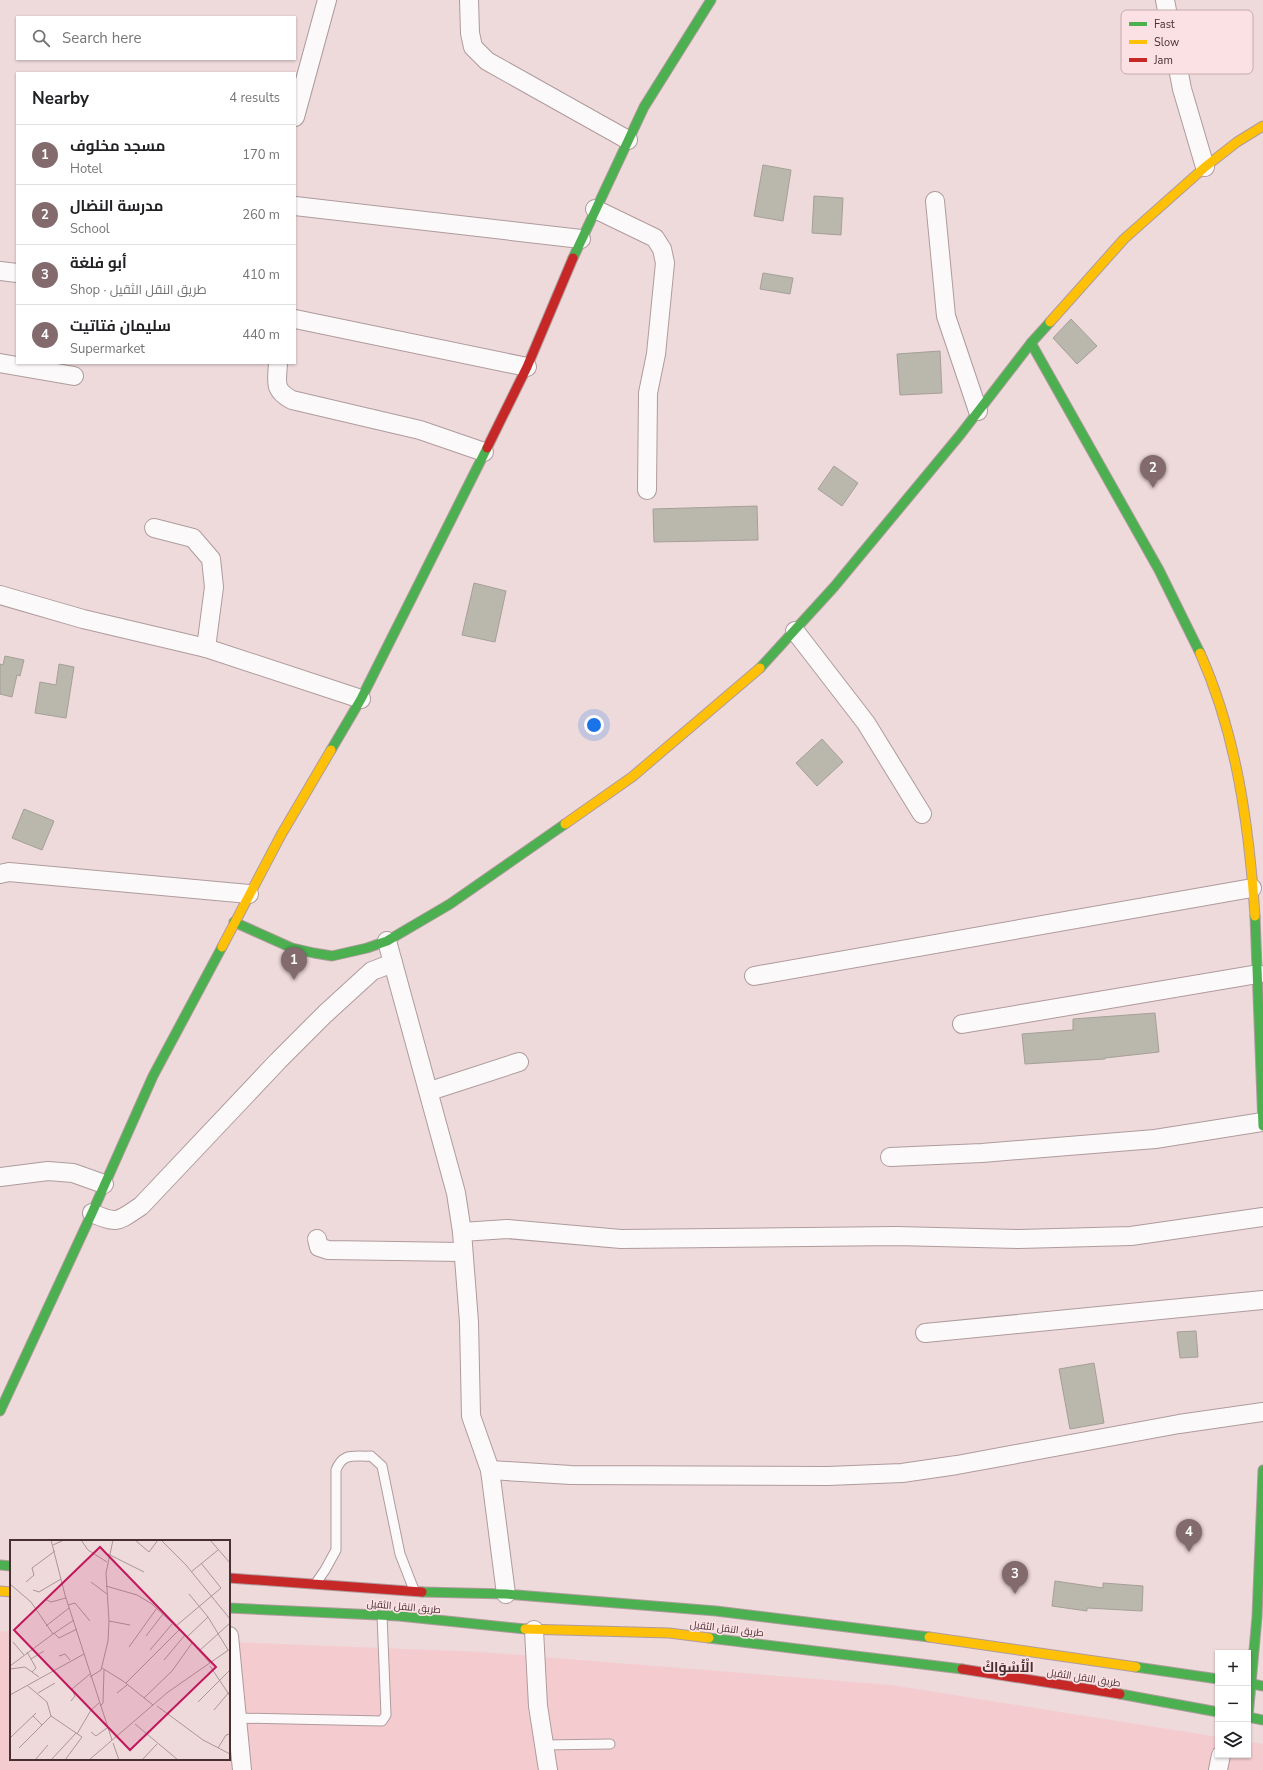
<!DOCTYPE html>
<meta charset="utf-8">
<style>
:root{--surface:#fff;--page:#f2f2f2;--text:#202124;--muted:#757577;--line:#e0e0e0;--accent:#826a6d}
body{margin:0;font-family:"Nunito Sans",Cairo,sans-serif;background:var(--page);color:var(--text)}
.controls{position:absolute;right:12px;bottom:12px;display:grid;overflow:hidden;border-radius:0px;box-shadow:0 1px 3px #0004}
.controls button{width:36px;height:36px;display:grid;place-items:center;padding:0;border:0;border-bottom:1px solid var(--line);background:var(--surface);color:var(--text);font:20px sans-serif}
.you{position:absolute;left:594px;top:725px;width:14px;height:14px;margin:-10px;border:3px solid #fff;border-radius:50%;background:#1a73e8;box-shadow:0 0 0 6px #1a73e833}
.badge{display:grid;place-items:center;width:26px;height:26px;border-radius:50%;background:var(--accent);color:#fff;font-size:13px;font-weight:700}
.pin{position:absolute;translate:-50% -33px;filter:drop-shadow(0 1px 2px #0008)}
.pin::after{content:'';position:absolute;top:21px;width:14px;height:12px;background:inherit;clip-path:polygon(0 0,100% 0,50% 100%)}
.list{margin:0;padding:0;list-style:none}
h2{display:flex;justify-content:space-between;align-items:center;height:52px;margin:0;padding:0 16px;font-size:17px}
h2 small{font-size:13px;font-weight:400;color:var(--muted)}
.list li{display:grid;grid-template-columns:26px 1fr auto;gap:12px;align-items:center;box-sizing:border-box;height:60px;padding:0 16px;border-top:1px solid var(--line)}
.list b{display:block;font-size:15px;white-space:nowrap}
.list p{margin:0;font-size:13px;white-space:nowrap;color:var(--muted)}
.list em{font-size:13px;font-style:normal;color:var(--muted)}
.icon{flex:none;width:22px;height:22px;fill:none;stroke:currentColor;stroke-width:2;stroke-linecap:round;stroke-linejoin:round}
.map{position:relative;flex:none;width:1263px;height:1770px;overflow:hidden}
.search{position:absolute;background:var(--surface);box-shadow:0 1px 3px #0004;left:16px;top:16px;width:280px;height:44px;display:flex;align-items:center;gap:10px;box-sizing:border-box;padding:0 14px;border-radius:0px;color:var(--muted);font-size:15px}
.panel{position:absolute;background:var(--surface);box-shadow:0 1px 3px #0004;left:16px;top:72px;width:280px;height:292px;border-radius:0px}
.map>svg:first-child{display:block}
.built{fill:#f4cbce}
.building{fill:#bab7ad;stroke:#a4a098}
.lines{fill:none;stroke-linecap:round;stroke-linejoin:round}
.lane-casing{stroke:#af9b9d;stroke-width:11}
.street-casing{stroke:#af9b9d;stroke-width:20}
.fast-casing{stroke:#af9b9d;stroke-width:11}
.slow-casing{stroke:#af9b9d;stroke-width:11}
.jam-casing{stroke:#af9b9d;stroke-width:11}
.lane{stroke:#fcf9fa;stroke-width:9}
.street{stroke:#fcf9fa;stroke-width:18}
.fast{stroke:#4caf50;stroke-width:9}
.slow{stroke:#ffc107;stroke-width:9}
.jam{stroke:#c62828;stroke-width:9}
.labels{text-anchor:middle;stroke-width:3.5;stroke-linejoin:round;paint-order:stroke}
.street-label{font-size:10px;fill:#482f32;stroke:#fbe1e3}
.district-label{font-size:14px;font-weight:bold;fill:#482f32;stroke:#fbe1e3}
.inset-road{fill:none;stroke:#ac9597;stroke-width:1}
.view{fill:#c2185b;fill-opacity:0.15;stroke:#c2185b;stroke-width:2}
.inset-edge{fill:none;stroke:#482f32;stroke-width:2}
.key{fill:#fbe1e3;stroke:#c5acae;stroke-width:1}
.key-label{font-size:11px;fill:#482f32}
</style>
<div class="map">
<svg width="1263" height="1770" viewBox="0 0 1263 1770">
<rect width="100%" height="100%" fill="#eed9db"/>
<path class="built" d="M0 1631 11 1632V1759H229V1642L480 1652 891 1685 1218 1737V1755H1248V1742L1263 1744V1770H0Z"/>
<g class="building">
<path d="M763 165 791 170 783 221 754 216Z"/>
<path d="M814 196 843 198 841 235 812 233Z"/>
<path d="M763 273 793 278 790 294 760 289Z"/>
<path d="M1071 319 1097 346 1077 364 1053 338Z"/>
<path d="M940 351 942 393 900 395 897 354Z"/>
<path d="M834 466 858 483 842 506 818 489Z"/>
<path d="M757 506 758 540 654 542 653 509Z"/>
<path d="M474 583 506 591 495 642 462 635Z"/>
<path d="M5 656 24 660 20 676 17 675 12 697 0 694V664L3 665Z"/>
<path d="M59 664 74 667 66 718 35 713 40 682 56 685Z"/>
<path d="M822 739 843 762 817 786 796 763Z"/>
<path d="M24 809 54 821 42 850 12 838Z"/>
<path d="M1155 1013 1159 1052 1105 1058V1059L1025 1064 1022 1034 1073 1030V1019Z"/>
<path d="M1196 1331 1198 1357 1180 1358 1177 1332Z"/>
<path d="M1094 1363 1104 1423 1070 1429 1059 1369Z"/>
<path d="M1055 1581 1103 1588V1583L1143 1586 1142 1611 1087 1608V1611L1052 1606Z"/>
</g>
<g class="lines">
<g class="lane-casing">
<g id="lane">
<path d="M316 1583 325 1570 336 1550V1470C343 1452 354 1457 371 1456L382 1466 400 1554 414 1590"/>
<path d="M237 1718 382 1721 386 1715 382 1615"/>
<path d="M544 1745 610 1744"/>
</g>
</g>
<g class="street-casing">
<g id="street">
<path d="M469 0 470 33 473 47 487 61 628 140"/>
<path d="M1165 0 1182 89 1205 167"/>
<path d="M295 117 327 0"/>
<path d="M935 201 946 316 978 411"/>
<path d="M295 206 581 239"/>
<path d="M595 209 655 238 662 249 665 263 656 354 648 393 647 490"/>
<path d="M0 271 17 273"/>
<path d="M295 319 527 367"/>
<path d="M0 363 74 376"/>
<path d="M278 363C277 382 273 390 292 400L420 430 484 452"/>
<path d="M154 528 193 538 211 559 214 587 206 648"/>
<path d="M0 595 83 619 206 648 361 699"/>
<path d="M795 631 866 723 922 814"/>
<path d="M0 874 9 872 249 894"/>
<path d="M387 941 456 1193 462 1232 469 1322 471 1416 490 1470 506 1594"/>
<path d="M754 976 1252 888"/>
<path d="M962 1024 1258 974"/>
<path d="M430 1091 519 1062"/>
<path d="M890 1157 982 1153 1155 1139 1263 1122"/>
<path d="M0 1177 48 1171 73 1173 104 1184"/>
<path d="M92 1213C118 1225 118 1221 141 1206L278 1061 325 1014 372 971 393 963"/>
<path d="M462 1232 507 1229 621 1239 896 1236 1019 1239 1131 1236 1263 1217"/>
<path d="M317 1239 319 1247 328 1250 462 1252"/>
<path d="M925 1333 1263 1300"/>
<path d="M490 1470 571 1475 828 1476 902 1473 957 1465 1179 1424 1263 1412"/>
<path d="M534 1630 538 1706 548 1770"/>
<path d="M229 1636 242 1770"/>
<path d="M1218 1770 1221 1755"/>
</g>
</g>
<g class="fast-casing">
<g id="fast">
<path d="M573 258 644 107 711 0"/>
<path d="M1031 343 1159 570 1200 653"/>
<path d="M760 668 834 587 960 435 1031 343 1050 322"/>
<path d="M331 750 361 699 487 448"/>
<path d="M1255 916 1263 1126"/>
<path d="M234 922 292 948 314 953 332 956 367 948 387 941 450 904 565 824"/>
<path d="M0 1411 92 1213 153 1076 222 947"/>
<path d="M0 1565 11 1566"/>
<path d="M422 1592 506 1594 716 1611 929 1637"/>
<path d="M229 1608 399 1616 525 1629"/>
<path d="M709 1638 962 1669"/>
<path d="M1136 1667 1218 1679"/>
<path d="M1248 1683 1263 1686"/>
<path d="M1120 1694 1218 1712"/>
<path d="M1248 1717 1257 1617 1263 1470"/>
<path d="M1248 1717 1263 1720"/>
</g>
</g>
<g class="slow-casing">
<g id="slow">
<path d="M1050 322 1124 239 1205 167 1237 142 1263 126"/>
<path d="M1200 653C1237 736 1249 826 1255 916"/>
<path d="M565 824 632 777 760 668"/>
<path d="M222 947 281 835 331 750"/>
<path d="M0 1591 11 1592"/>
<path d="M525 1629 669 1633 709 1638"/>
<path d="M929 1637 1136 1667"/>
</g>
</g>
<g class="jam-casing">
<g id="jam">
<path d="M487 448 527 367 573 258"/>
<path d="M229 1578 422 1592"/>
<path d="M962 1669 1120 1694"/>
</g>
</g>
<use href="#lane" class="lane"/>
<use href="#street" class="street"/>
<use href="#fast" class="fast"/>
<use href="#slow" class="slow"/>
<use href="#jam" class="jam"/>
</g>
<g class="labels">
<g class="street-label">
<text transform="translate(404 1606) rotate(5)" y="4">طريق النقل الثقيل</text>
<text transform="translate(727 1628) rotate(7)" y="4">طريق النقل الثقيل</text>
<text transform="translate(1084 1677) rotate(9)" y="4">طريق النقل الثقيل</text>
</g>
<g class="district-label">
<text x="1008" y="1672">الْأَسْوَاكْ</text>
</g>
</g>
<g transform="translate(10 1540)">
<rect width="220" height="220" fill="#eed9db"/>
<path class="inset-road" d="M41 0 55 55 102 200M71 0 78 10 97 22M125 0 139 12 148 0M151 0 176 25 220 79M200 0 220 23M43 5 54 0M98 14 134 32M181 32 208 10M16 42 24 35 22 28 45 11M81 42 97 54M0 44 21 62 43 94 64 80M96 46 127 55 142 64 177 97 200 123M23 50 29 52 51 39M179 54 198 77 218 110M35 59 41 62 56 58M58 65 65 63 80 81M99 81 120 85M36 86 59 68M166 86 211 48 191 23M44 93 49 98 67 89M136 96 153 74M177 97 198 77M3 102 14 115M119 107 147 68M140 110 163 83M189 111 220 83M17 112 26 128 22 132M49 116 55 114 60 120M21 119 34 111M154 120 175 95M0 126 43 94M200 126 220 156M92 128 113 141 143 165M0 129 15 127 29 137M80 137 91 130 98 101 99 81 96 33 103 0M116 143 170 89M28 153 45 143M107 153 117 145M0 155 74 114M134 158 162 131 182 103M61 161 65 156 62 149 80 134M188 162 220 130M90 166 93 163 94 130M147 166 193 200 220 214M204 170 220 151M23 176 32 185M41 176 72 197 55 220M125 184 168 220M81 192 86 196 97 188M67 194 81 170 89 163M0 198 26 173M103 203 109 220M9 208 41 176 37 162 18 146M208 208 216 195 220 194M25 220 38 205M41 220 66 193M79 220 158 152 220 109M132 220 147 204"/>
<path class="view" d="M90 7 206 127 120 210 4 90Z"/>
<rect width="220" height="220" class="inset-edge"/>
</g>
<rect x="1121" y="10" width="132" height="64" rx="6" class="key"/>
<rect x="1129" y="22" width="18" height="4" fill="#4caf50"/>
<rect x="1129" y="40" width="18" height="4" fill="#ffc107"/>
<rect x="1129" y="58" width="18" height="4" fill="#c62828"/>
<g class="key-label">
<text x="1154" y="28">Fast</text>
<text x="1154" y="46">Slow</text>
<text x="1154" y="64">Jam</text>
</g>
</svg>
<div class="controls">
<button>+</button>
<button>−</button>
<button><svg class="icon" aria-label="layers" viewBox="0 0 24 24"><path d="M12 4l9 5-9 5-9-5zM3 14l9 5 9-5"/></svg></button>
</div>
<div class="you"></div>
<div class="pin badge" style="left:294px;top:980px">1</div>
<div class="pin badge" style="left:1153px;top:488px">2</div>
<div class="pin badge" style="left:1015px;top:1594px">3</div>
<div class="pin badge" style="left:1189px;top:1552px">4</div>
<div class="search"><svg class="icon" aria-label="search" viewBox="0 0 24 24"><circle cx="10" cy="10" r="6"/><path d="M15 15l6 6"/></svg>Search here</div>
<section class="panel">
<h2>Nearby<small>4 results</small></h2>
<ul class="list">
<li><span class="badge">1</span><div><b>مسجد مخلوف</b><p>Hotel</p></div><em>170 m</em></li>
<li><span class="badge">2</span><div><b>مدرسة النضال</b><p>School</p></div><em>260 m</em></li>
<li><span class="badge">3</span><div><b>أبو فلغة</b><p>Shop · طريق النقل الثقيل</p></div><em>410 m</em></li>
<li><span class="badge">4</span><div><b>سليمان فتاتيت</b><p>Supermarket</p></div><em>440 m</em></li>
</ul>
</section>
</div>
